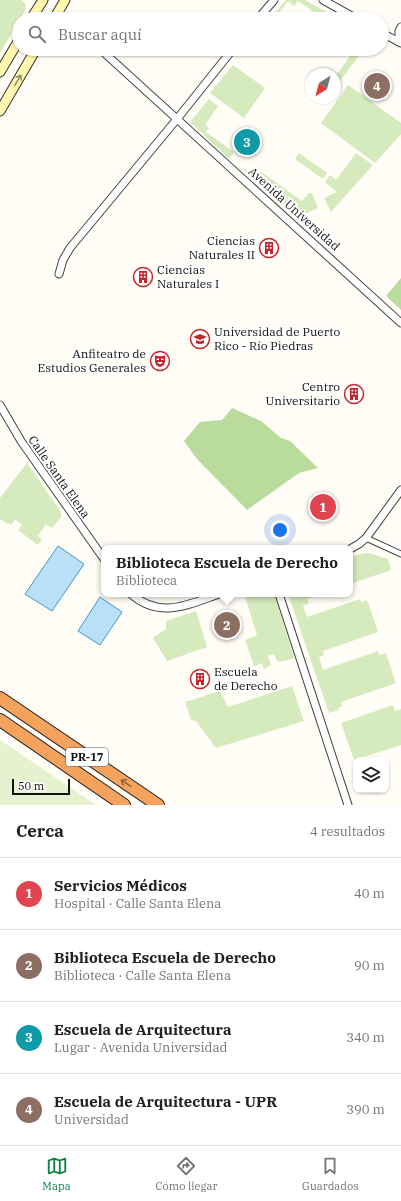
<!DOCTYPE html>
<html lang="es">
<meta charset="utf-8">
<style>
:root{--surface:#fff;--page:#f6f6f6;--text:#202124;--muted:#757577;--line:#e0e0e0;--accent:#0b8043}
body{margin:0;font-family:"IBM Plex Serif",serif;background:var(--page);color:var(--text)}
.controls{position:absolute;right:12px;bottom:12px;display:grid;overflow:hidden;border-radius:8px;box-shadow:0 1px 3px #0004}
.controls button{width:36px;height:36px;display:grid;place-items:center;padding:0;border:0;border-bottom:1px solid var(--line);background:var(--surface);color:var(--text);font:20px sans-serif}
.compass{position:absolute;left:305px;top:68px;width:36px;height:36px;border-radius:50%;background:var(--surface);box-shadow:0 1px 3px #0004;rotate:216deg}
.scale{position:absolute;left:12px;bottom:10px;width:58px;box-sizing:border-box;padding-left:4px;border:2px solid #111;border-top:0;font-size:11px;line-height:14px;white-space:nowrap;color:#111;-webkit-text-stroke:3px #fff;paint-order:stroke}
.you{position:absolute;left:280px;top:530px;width:14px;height:14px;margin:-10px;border:3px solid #fff;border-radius:50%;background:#1a73e8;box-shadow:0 0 0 6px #1a73e833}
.badge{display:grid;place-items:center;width:26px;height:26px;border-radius:50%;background:var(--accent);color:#fff;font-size:13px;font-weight:700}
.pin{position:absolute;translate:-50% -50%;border:2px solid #fff;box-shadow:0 1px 4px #0006}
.popup{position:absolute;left:101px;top:545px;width:252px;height:52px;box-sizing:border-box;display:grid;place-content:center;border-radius:8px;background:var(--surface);filter:drop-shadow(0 1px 3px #0005);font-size:13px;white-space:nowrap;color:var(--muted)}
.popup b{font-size:15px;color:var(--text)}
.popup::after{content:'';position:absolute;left:50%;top:100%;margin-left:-8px;border:8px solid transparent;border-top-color:var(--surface)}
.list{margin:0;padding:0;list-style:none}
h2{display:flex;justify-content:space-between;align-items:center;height:52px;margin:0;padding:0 16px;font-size:17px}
h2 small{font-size:13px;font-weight:400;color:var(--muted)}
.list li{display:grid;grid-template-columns:26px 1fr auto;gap:12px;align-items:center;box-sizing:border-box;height:72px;padding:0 16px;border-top:1px solid var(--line)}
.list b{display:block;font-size:15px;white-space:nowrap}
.list p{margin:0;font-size:13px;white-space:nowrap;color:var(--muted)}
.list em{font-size:13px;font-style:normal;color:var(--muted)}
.icon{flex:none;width:22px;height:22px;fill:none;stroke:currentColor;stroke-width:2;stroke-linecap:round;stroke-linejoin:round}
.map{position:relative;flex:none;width:401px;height:805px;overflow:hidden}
.search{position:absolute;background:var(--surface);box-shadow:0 1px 3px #0004;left:12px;right:12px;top:12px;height:44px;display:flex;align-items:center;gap:10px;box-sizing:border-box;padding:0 14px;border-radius:22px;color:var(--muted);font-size:15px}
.sheet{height:340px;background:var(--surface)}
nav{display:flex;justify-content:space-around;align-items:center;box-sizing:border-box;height:56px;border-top:1px solid var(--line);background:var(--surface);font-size:11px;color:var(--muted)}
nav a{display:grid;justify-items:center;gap:2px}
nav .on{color:var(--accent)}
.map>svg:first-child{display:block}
.green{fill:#d5ebbd}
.forest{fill:#b9dc9c}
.pitch{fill:#e6f2cf}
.water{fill:#b9e0f7;stroke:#3f96cf}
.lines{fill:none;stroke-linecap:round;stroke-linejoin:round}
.pedestrian-casing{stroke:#444;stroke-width:7}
.minor-casing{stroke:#444;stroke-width:9}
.secondary-casing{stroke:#333;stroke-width:11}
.motorway-casing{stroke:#222;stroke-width:14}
.pedestrian{stroke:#fff;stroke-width:5}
.minor{stroke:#fff;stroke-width:7}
.secondary{stroke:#fff6b0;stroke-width:9}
.motorway{stroke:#f5a25d;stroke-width:12}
.oneway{stroke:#948f68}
.oneway2{stroke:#8e613b}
.labels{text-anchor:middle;stroke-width:4;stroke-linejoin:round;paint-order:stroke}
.shield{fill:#fff;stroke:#585858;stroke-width:1}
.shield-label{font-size:11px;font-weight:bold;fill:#111}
.street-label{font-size:12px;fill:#111;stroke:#fff}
.poi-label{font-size:12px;fill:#111;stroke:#fff;text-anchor:end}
</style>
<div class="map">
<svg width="401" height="805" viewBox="0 0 401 805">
<rect width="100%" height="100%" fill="#fffdf5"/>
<g class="green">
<path d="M0 0H22L25 4 26 9 0 53Z"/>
<path d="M286 0H305L339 19H324L298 1 294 6 288 1 275 19H270Z"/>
<path d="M355 49H365L361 54H360L335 88V77Z"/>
<path d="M233 65 265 88 244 118 210 93Z"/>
<path d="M348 85 401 123V134L375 163 321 123Z"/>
<path d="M209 99 218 106 205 125 209 128 206 132 234 152 229 159 191 123V121Z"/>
<path d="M299 153 327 173 323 179 295 159Z"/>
<path d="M356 153 373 165 331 212 324 198 337 192 325 182 330 175 336 180Z"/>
<path d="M245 169 256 177 260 171 302 201 309 193H312L318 208 298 217 244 170Z"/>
<path d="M27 463 61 512V517L52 528 46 524 38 536 42 539 38 545 18 530 22 525 15 519 11 525 9 523 8 524 0 519V498Z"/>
<path d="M365 553H369L388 559 391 570 350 584V557Z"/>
<path d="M244 594H274L294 657 291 659 280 662 277 661 274 654 268 656 271 665 264 669 262 663 254 666 245 640 257 635Z"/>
<path d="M288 594H321L307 599 309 603 303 606 307 617 360 599 361 602 367 600 378 632 323 651 324 655 319 657 323 670 378 651 379 655 386 653 396 683 341 702 342 706 338 708 339 710 329 713Z"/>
<path d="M196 611 207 647 167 661 153 638 166 629V621Z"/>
<path d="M292 686 304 721 216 748 196 721 191 720 185 702 220 691 228 707Z"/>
<path d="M393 705 395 711 401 709V745L354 760 341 723Z"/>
</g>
<g class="forest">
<path d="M401 278V310L386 296Z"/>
<path d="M232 408 261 421 281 438 290 441 318 468 299 473 247 510 197 459 184 441 200 422 222 420Z"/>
</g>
<path class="pitch" d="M0 740 96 805H0Z"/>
<g class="water">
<path d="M58 546 84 564 52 611 25 594Z"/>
<path d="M100 597 122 612 100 645 78 631Z"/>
</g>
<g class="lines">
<g class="pedestrian-casing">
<path id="pedestrian" d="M366 538 401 554"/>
</g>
<g class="minor-casing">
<g id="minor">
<path d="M323 0 357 19"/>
<path d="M57 13 65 19"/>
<path d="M258 19 274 0"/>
<path d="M382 33 401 43"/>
<path d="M399 42V31L401 27"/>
<path d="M100 49 401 323"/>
<path d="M59 274 63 260 70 248 177 119 233 49"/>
<path d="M0 405 21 441 104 559"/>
<path d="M350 549 359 544 366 538 401 490"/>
<path d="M131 594C160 619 187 605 219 594"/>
<path d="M279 594 348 805"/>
</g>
</g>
<g class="secondary-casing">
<g id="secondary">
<path d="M31 19 43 0"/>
<path d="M54 19 65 0"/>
<path d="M0 72 19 40"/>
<path d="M0 111 36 49"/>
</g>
</g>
<g class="motorway-casing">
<g id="motorway">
<path d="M0 698 158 805"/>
<path d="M0 720 124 805"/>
</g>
</g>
<use href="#pedestrian" class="pedestrian"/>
<use href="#minor" class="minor"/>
<use href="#secondary" class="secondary"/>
<use href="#motorway" class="motorway"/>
</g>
<defs><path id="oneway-shaft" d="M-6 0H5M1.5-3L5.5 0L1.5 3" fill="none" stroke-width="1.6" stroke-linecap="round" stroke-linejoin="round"/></defs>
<use class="oneway" href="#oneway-shaft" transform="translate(18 80) rotate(-60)"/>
<use class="oneway2" href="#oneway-shaft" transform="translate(126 783) rotate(-146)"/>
<defs>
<g id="building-ring" transform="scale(1)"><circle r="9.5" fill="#fff" stroke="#c4262e" stroke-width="1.5"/><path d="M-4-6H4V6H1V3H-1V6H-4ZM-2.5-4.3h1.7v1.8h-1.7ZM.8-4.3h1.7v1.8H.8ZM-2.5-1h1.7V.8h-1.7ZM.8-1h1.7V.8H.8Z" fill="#c4262e"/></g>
<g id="university-ring" transform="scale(1)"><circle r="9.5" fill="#fff" stroke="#c4262e" stroke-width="1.5"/><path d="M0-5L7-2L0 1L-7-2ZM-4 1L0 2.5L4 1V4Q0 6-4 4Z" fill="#c4262e"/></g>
<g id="theatre-ring" transform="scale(1)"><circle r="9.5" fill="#fff" stroke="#c4262e" stroke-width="1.5"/><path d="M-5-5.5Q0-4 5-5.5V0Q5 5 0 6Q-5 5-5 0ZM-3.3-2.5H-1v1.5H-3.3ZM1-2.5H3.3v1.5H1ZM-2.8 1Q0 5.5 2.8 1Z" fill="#c4262e"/></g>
</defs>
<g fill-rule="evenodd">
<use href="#building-ring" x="269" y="248"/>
<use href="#building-ring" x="143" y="277"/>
<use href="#university-ring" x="200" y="339"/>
<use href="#theatre-ring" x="160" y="361"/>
<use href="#building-ring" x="354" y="394"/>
<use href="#building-ring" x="200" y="679"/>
</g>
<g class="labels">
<rect class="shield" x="66" y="748" width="42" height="18" rx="3"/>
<g class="shield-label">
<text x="87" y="761">PR-17</text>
</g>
<g class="street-label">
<text transform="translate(294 209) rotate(42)" y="4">Avenida Universidad</text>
<text transform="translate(59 477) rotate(55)" y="4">Calle Santa Elena</text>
</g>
<g class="poi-label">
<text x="255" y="245">Ciencias<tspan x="255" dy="14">Naturales II</tspan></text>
<text x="157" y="274" text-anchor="start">Ciencias<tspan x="157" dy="14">Naturales I</tspan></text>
<text x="214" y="336" text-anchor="start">Universidad de Puerto<tspan x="214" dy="14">Rico - Río Piedras</tspan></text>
<text x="146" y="358">Anfiteatro de<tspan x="146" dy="14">Estudios Generales</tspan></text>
<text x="340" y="391">Centro<tspan x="340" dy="14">Universitario</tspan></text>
<text x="214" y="676" text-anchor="start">Escuela<tspan x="214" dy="14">de Derecho</tspan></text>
</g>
</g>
</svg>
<div class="controls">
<button><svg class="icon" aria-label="layers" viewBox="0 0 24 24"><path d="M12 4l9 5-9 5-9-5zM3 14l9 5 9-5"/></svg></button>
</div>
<svg class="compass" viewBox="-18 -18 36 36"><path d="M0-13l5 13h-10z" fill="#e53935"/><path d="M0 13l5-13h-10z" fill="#757577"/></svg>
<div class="scale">50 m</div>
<div class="you"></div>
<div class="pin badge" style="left:323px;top:507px;background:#e0444e">1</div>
<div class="pin badge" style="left:227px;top:625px;background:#8d6e63">2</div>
<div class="popup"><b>Biblioteca Escuela de Derecho</b>Biblioteca</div>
<div class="pin badge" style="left:247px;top:142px;background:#0f9aa8">3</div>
<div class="pin badge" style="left:377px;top:86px;background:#8d6e63">4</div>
<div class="search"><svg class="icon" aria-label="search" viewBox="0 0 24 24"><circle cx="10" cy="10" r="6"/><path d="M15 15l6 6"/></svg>Buscar aquí</div>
</div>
<section class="sheet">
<h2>Cerca<small>4 resultados</small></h2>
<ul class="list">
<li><span class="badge" style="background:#e0444e">1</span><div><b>Servicios Médicos</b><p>Hospital · Calle Santa Elena</p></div><em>40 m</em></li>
<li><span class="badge" style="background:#8d6e63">2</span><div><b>Biblioteca Escuela de Derecho</b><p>Biblioteca · Calle Santa Elena</p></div><em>90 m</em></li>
<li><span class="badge" style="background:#0f9aa8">3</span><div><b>Escuela de Arquitectura</b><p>Lugar · Avenida Universidad</p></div><em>340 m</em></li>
<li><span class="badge" style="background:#8d6e63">4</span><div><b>Escuela de Arquitectura - UPR</b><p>Universidad</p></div><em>390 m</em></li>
</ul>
</section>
<nav>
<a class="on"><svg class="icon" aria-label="map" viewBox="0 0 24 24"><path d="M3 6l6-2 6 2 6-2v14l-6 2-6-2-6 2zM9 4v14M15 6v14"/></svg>Mapa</a>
<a><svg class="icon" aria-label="directions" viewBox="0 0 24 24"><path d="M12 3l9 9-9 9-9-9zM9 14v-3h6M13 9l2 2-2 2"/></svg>Cómo llegar</a>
<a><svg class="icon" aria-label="saved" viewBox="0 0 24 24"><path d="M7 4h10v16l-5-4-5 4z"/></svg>Guardados</a>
</nav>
